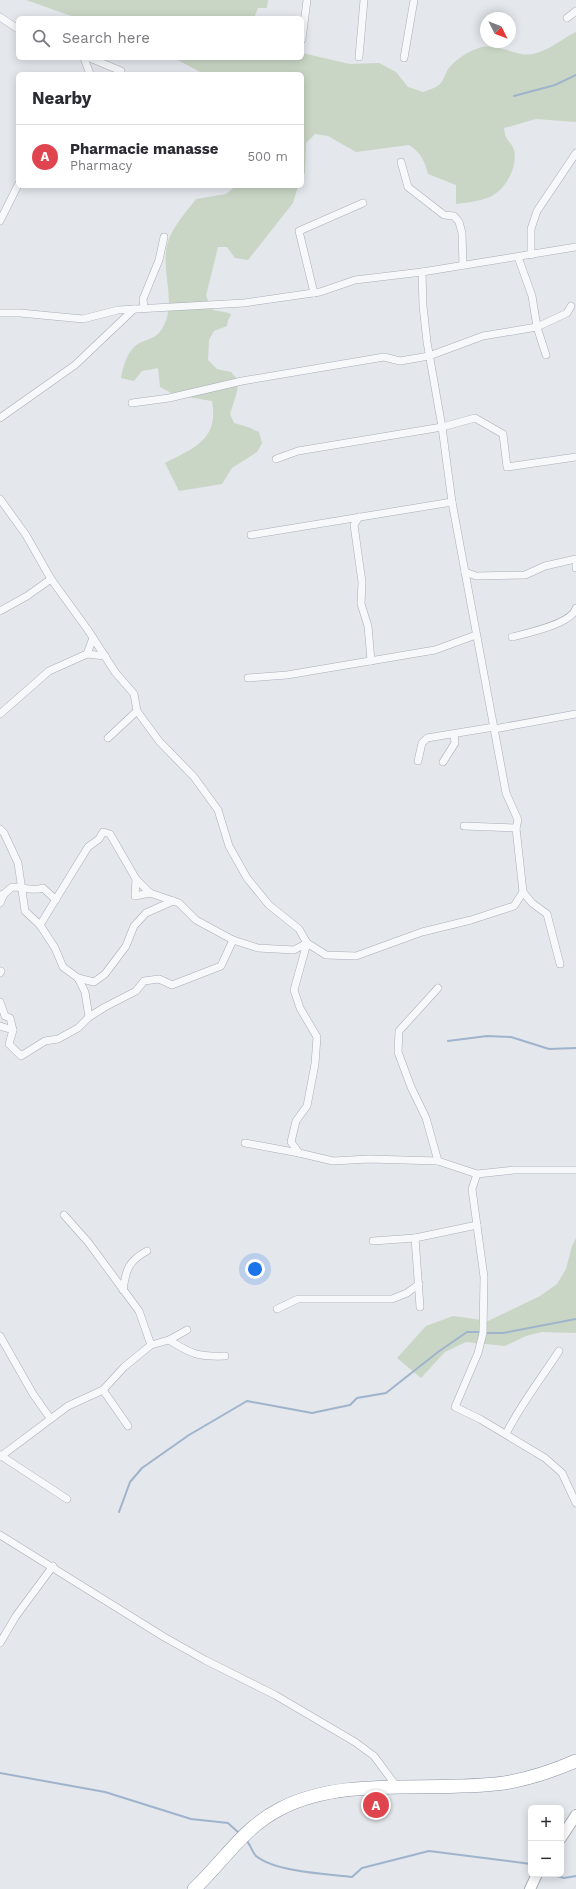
<!DOCTYPE html>
<meta charset="utf-8">
<style>
:root{--surface:#fff;--page:#f7f7f7;--text:#2b2b33;--muted:#7c7c81;--line:#e1e1e2;--accent:#2563eb}
body{margin:0;font-family:"Work Sans",sans-serif;background:var(--page);color:var(--text)}
.controls{position:absolute;right:12px;bottom:12px;display:grid;overflow:hidden;border-radius:6px;box-shadow:0 2px 10px #0003}
.controls button{width:36px;height:36px;display:grid;place-items:center;padding:0;border:0;border-bottom:1px solid var(--line);background:var(--surface);color:var(--text);font:20px sans-serif}
.compass{position:absolute;left:480px;top:12px;width:36px;height:36px;border-radius:50%;background:var(--surface);box-shadow:0 2px 10px #0003;rotate:132deg}
.you{position:absolute;left:255px;top:1269px;width:14px;height:14px;margin:-10px;border:3px solid #fff;border-radius:50%;background:#1a73e8;box-shadow:0 0 0 6px #1a73e833}
.badge{display:grid;place-items:center;width:26px;height:26px;border-radius:50%;background:var(--accent);color:#fff;font-size:13px;font-weight:700}
.pin{position:absolute;translate:-50% -50%;border:2px solid #fff;box-shadow:0 1px 4px #0006}
.list{margin:0;padding:0;list-style:none}
h2{display:flex;justify-content:space-between;align-items:center;height:52px;margin:0;padding:0 16px;font-size:17px}
h2 small{font-size:13px;font-weight:400;color:var(--muted)}
.list li{display:grid;grid-template-columns:26px 1fr auto;gap:12px;align-items:center;box-sizing:border-box;height:64px;padding:0 16px;border-top:1px solid var(--line)}
.list b{display:block;font-size:15px;white-space:nowrap}
.list p{margin:0;font-size:13px;white-space:nowrap;color:var(--muted)}
.list em{font-size:13px;font-style:normal;color:var(--muted)}
.icon{flex:none;width:22px;height:22px;fill:none;stroke:currentColor;stroke-width:2;stroke-linecap:round;stroke-linejoin:round}
.map{position:relative;flex:none;width:576px;height:1889px;overflow:hidden}
.search{position:absolute;background:var(--surface);box-shadow:0 2px 10px #0003;left:16px;top:16px;width:288px;height:44px;display:flex;align-items:center;gap:10px;box-sizing:border-box;padding:0 14px;border-radius:6px;color:var(--muted);font-size:15px}
.panel{position:absolute;background:var(--surface);box-shadow:0 2px 10px #0003;left:16px;top:72px;width:288px;height:116px;border-radius:6px}
.map>svg:first-child{display:block}
.green{fill:#c9d6c5}
.lines{fill:none;stroke-linecap:round;stroke-linejoin:round}
.stream{stroke:#9fb4cc;stroke-width:2}
.street-casing{stroke:#a9aeb7;stroke-width:8}
.secondary-casing{stroke:#a9aeb7;stroke-width:12}
.highway-casing{stroke:#8b94a3;stroke-width:14}
.street{stroke:#f7f8fa;stroke-width:7}
.secondary{stroke:#fff;stroke-width:10}
.highway{stroke:#fff;stroke-width:13}
</style>
<div class="map">
<svg width="576" height="1889" viewBox="0 0 576 1889">
<rect width="100%" height="100%" fill="#e4e7ec"/>
<g class="green">
<path d="M26 0H268L267 8H258L254 18H77Z"/>
<path d="M576 32V122L536 119 504 128C505 142 511 140 514 150 518 166 506 190 490 197 479 201 467 203 456 204V185L428 174C425 161 420 152 409 145L356 152 328 136 315 134 306 143 305 173 302 179V74H204L174 58H302V53L350 64 379 63 396 72 408 87 423 92C428 90 436 88 440 84 444 80 445 73 449 68 456 59 470 50 482 47 496 45 507 51 521 54 541 58 559 40 576 32Z"/>
<path d="M236 186H298L293 203 248 260 235 258 227 247H218L206 296 213 310 229 313 231 315 228 320 227 326 214 331 209 340 208 360 217 369 231 372 238 380 237 392 230 414 234 423 248 427 259 432 262 443 257 452 232 468 222 484 179 491 165 463C194 448 219 440 212 401L175 395 160 387 158 368 142 371 134 381 121 378C123 367 126 355 134 347 143 338 155 342 163 327 176 303 163 277 166 252 168 231 184 215 196 199L226 194Z"/>
<path d="M576 1238V1333L542 1332 526 1336 505 1346 466 1342 445 1352 421 1378 397 1358 426 1326 453 1316 488 1321 540 1296 557 1284 566 1269 572 1246Z"/>
</g>
<g class="lines">
<g class="stream">
<path d="M514 96 555 85 576 75"/>
<path d="M448 1041 487 1036 511 1037 549 1049 576 1048"/>
<path d="M485 1333H503L576 1319"/>
<path d="M119 1512 130 1482 142 1468 189 1435 247 1401 312 1413 350 1405 357 1398 386 1393 438 1352 467 1332H481"/>
<path d="M0 1773 105 1792 191 1819 228 1823 239 1833"/>
<path d="M246 1840C251 1845 252 1852 256 1856 276 1872 326 1874 352 1877L362 1868 429 1851 531 1864"/>
<path d="M549 1874 564 1878 576 1876"/>
</g>
<g class="street-casing">
<g id="street">
<path d="M0 17 18 29"/>
<path d="M567 18 576 11"/>
<path d="M302 39 307 0"/>
<path d="M359 57 364 0"/>
<path d="M84 58 90 74"/>
<path d="M90 58 121 71"/>
<path d="M404 58 414 0"/>
<path d="M401 162 408 187 444 215 454 216 459 222 462 233 463 265"/>
<path d="M0 221 18 185"/>
<path d="M531 255V229L537 211 576 153"/>
<path d="M518 257 532 296 537 327 546 355"/>
<path d="M422 272 423 306 427 342 442 427 452 502 506 793 518 820 516 828 523 892 532 903 547 914 560 964"/>
<path d="M314 293 299 231 363 203"/>
<path d="M144 308 143 299 159 260 164 237"/>
<path d="M0 313H20L83 319 118 310 244 303 320 292 355 280 422 272 576 247"/>
<path d="M132 403 169 398 242 381 384 357 400 361 429 356 483 336 537 327 567 313 571 306"/>
<path d="M0 418 75 365 134 309"/>
<path d="M276 459 298 451 442 427 475 418 503 434 507 467 576 457"/>
<path d="M0 499 26 535 51 579 88 630 115 672 134 694 137 711 159 741 194 777 218 810 229 846 247 878 269 905 299 929 307 943 294 950 258 948 233 940 196 920 179 903 150 893 135 896 136 879 110 834 103 832 99 839 88 847 40 925"/>
<path d="M359 517 354 525 362 582 361 604 368 626 371 661"/>
<path d="M251 535 452 502"/>
<path d="M576 565V568"/>
<path d="M465 572 476 576 525 575 545 566 576 559"/>
<path d="M0 611 27 596 51 579"/>
<path d="M512 637C527 633 572 624 576 608"/>
<path d="M87 654 105 656"/>
<path d="M248 678 287 675 435 650 476 635"/>
<path d="M0 714 49 671 87 654 93 638"/>
<path d="M494 729 576 714"/>
<path d="M108 738 137 711"/>
<path d="M418 761 422 743 427 738 494 727"/>
<path d="M443 762 455 743 454 734"/>
<path d="M464 826 516 828"/>
<path d="M0 829 4 833 18 863 25 911 40 925 55 948 63 967 78 978 85 992 89 1017"/>
<path d="M136 879 150 893"/>
<path d="M523 892 514 906 471 920 422 932 356 956 326 955 307 943 294 990 300 1008 317 1037 315 1064 307 1106 296 1121 291 1142 299 1153 333 1161 369 1159 438 1161 477 1174 514 1170H576"/>
<path d="M0 895 4 894 12 887C23 887 32 892 43 888L56 900"/>
<path d="M0 903 4 894"/>
<path d="M0 973 1 971"/>
<path d="M78 978 94 982 105 974 126 946 134 926 146 913 173 901"/>
<path d="M438 988 399 1031 398 1052 411 1087 426 1118 438 1161"/>
<path d="M0 1002 5 1016 10 1018 13 1030 9 1044 21 1056 45 1041 58 1039 78 1028 89 1017 105 1007 136 991 144 981 159 979 172 985 221 966 233 940"/>
<path d="M0 1026 13 1030"/>
<path d="M245 1143 299 1153"/>
<path d="M477 1174 472 1189 484 1277 483 1333 478 1353 455 1407 480 1419 545 1458 562 1473 576 1503"/>
<path d="M373 1241 415 1238"/>
<path d="M123 1290C126 1270 128 1261 147 1251"/>
<path d="M420 1307 415 1238 477 1225"/>
<path d="M277 1309 298 1299H392L407 1293 419 1284"/>
<path d="M0 1336 33 1394 50 1418"/>
<path d="M169 1340 187 1330"/>
<path d="M151 1345 169 1340C191 1354 198 1357 225 1356"/>
<path d="M103 1390 128 1426"/>
<path d="M506 1434C520 1405 541 1379 559 1351"/>
<path d="M0 1455 67 1499"/>
<path d="M0 1457 68 1406 103 1390 124 1367 151 1345 139 1311 88 1242 64 1215"/>
<path d="M0 1535 164 1637 205 1660 275 1695 355 1742 374 1756 397 1787"/>
<path d="M0 1643 16 1616 53 1566"/>
</g>
</g>
<g class="secondary-casing">
<g id="secondary">
<path d="M561 1838 576 1815"/>
<path d="M530 1889 537 1874"/>
</g>
</g>
<g class="highway-casing">
<path id="highway" d="M194 1889C223 1862 244 1827 280 1809 344 1775 433 1793 504 1783 528 1779 553 1771 576 1761"/>
</g>
<use href="#street" class="street"/>
<use href="#secondary" class="secondary"/>
<use href="#highway" class="highway"/>
</g>
</svg>
<div class="controls">
<button>+</button>
<button>−</button>
</div>
<svg class="compass" viewBox="-18 -18 36 36"><path d="M0-13l5 13h-10z" fill="#e53935"/><path d="M0 13l5-13h-10z" fill="#7c7c81"/></svg>
<div class="you"></div>
<div class="pin badge" style="left:376px;top:1805px;background:#e0444e">A</div>
<div class="search"><svg class="icon" aria-label="search" viewBox="0 0 24 24"><circle cx="10" cy="10" r="6"/><path d="M15 15l6 6"/></svg>Search here</div>
<section class="panel">
<h2>Nearby<small></small></h2>
<ul class="list">
<li><span class="badge" style="background:#e0444e">A</span><div><b>Pharmacie manasse</b><p>Pharmacy</p></div><em>500 m</em></li>
</ul>
</section>
</div>
